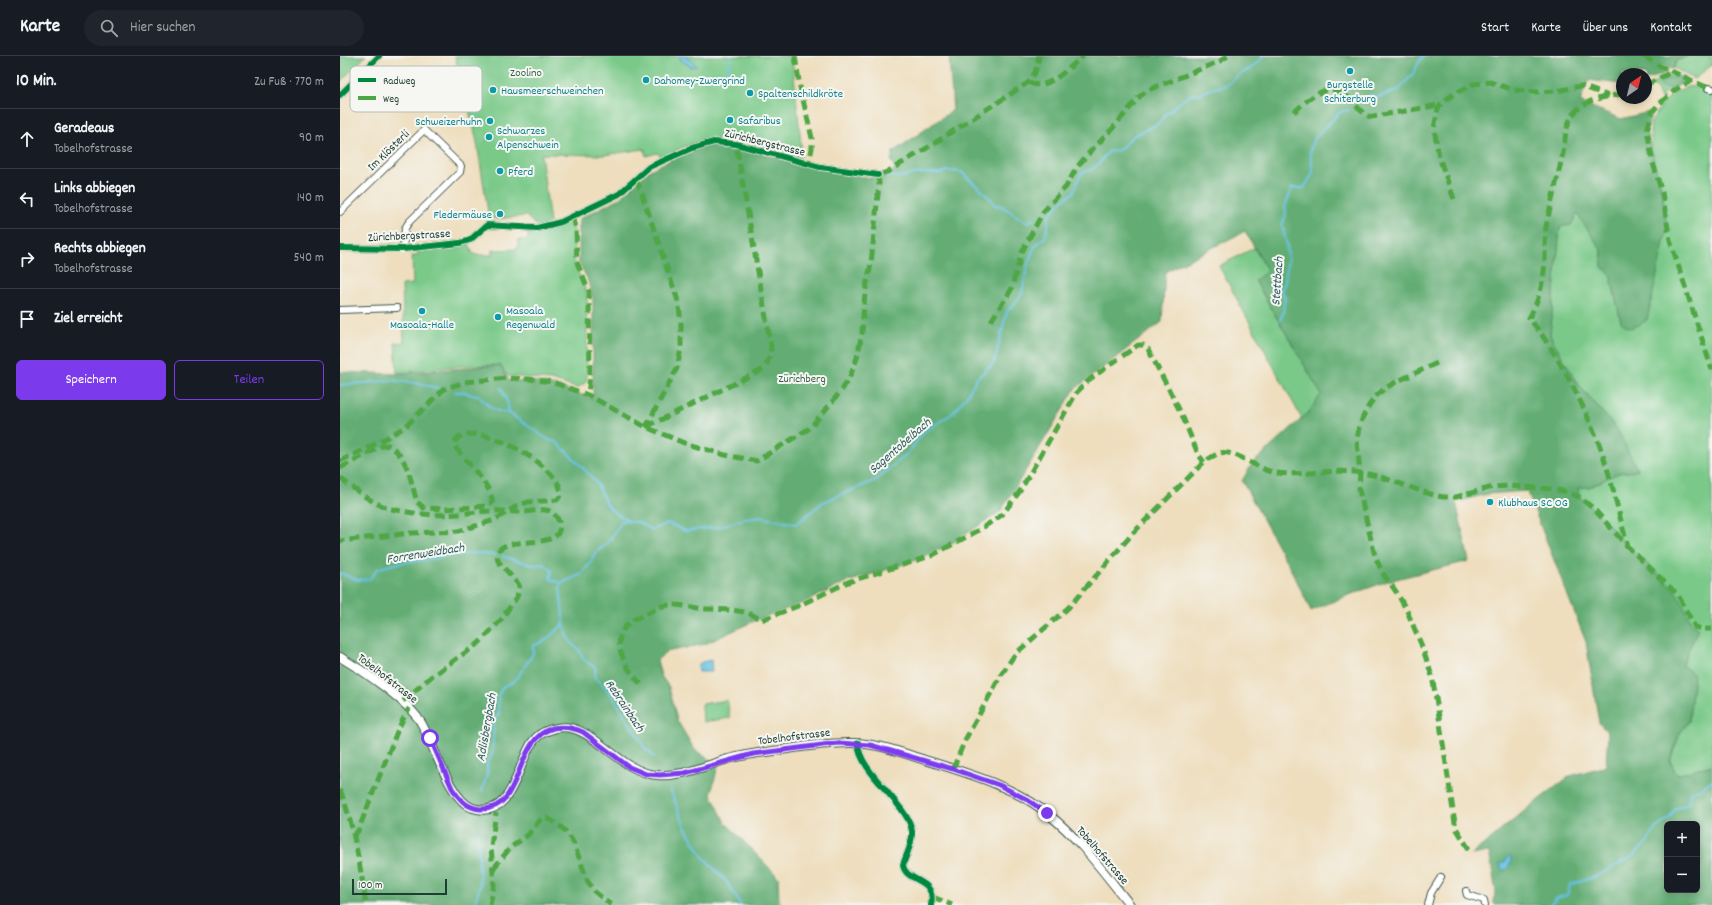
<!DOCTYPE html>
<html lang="de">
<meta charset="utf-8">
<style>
:root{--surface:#171b24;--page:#20242c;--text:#f1f3f6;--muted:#9ea1a6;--line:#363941;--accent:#7c3aed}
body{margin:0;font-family:Dekko,sans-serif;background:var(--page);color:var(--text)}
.controls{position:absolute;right:12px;bottom:12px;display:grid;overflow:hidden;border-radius:6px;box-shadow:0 2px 6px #0003}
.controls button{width:36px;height:36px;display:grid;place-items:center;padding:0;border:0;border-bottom:1px solid var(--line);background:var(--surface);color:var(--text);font:20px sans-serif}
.compass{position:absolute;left:1276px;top:12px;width:36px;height:36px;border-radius:50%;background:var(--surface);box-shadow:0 2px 6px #0003;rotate:35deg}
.scale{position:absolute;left:12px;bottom:10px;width:95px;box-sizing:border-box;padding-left:4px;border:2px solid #1f3d34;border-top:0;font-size:11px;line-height:14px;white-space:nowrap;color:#1f3d34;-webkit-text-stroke:3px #f6f6f2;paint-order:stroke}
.stop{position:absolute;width:12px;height:12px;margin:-9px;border:3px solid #7c3aed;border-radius:50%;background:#fff}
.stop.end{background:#7c3aed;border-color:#fff;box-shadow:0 1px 4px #0008}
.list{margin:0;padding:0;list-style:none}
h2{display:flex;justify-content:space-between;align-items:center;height:52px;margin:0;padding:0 16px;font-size:17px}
h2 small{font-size:13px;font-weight:400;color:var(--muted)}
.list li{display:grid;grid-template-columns:26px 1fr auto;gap:12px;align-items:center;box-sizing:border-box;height:60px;padding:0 16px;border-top:1px solid var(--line)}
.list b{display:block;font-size:15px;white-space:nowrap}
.list p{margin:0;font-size:13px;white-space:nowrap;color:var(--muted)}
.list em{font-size:13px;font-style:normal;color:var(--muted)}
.actions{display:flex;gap:8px;padding:12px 16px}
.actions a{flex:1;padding:9px 0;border:1px solid var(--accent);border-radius:6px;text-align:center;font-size:14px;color:var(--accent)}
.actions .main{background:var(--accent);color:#fff}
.icon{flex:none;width:22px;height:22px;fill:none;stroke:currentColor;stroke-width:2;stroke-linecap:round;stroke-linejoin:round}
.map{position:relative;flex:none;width:1372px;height:849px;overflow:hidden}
header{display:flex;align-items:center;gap:24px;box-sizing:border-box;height:56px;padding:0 20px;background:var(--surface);border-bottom:1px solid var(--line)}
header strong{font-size:19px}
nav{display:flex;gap:22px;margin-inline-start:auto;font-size:14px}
.search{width:280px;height:36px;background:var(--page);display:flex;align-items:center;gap:10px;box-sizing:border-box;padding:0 14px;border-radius:22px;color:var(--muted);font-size:15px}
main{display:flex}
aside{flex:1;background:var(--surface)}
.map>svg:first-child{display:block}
.green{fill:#7ac989;stroke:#4c835e}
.forest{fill:#63ad75;stroke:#417554;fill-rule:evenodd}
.water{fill:#67c2e5;stroke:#43808c}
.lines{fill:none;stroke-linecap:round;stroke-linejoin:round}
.stream{stroke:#67c2e5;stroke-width:2}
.minor-casing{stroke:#3e5549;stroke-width:8}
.major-casing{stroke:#3e5549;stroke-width:10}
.minor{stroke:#fff;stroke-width:6}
.major{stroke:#fff;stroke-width:8}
.quiet{stroke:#4fa644;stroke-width:5;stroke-dasharray:10 5;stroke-linecap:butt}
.cycleway-casing{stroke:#f6f6f2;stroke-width:8}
.cycleway{stroke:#00873e;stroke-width:6}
.route{stroke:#7c3aed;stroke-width:5}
.culture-dot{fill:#0f9aa8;stroke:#f6f6f2;stroke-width:1.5}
.labels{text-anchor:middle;stroke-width:4;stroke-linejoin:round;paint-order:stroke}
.park-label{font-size:12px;fill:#366049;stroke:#f6f6f2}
.culture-label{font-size:12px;fill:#0d838f;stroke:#f6f6f2;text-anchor:start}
.street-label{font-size:12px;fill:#1f3d34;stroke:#f6f6f2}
.water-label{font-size:13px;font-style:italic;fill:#315e60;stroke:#f6f6f2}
.key{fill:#f6f6f2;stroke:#b6beb9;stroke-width:1}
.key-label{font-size:11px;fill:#1f3d34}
</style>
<header>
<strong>Karte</strong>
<div class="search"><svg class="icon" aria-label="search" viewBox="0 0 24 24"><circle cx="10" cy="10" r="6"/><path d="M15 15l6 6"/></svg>Hier suchen</div>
<nav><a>Start</a><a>Karte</a><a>Über uns</a><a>Kontakt</a></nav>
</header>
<main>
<aside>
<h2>10 Min.<small>Zu Fuß · 770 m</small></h2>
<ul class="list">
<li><svg class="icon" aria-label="ahead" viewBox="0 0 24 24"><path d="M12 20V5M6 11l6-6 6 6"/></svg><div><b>Geradeaus</b><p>Tobelhofstrasse</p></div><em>90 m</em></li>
<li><svg class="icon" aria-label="left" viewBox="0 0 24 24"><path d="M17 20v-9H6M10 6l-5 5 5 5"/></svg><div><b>Links abbiegen</b><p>Tobelhofstrasse</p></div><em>140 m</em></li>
<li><svg class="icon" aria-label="right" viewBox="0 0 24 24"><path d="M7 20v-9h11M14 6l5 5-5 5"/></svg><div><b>Rechts abbiegen</b><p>Tobelhofstrasse</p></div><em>540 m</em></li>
<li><svg class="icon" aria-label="arrive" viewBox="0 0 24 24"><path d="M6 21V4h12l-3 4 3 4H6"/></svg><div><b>Ziel erreicht</b></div></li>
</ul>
<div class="actions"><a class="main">Speichern</a><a>Teilen</a></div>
</aside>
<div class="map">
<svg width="1372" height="849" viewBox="0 0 1372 849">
<rect width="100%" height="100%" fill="#f6f6f2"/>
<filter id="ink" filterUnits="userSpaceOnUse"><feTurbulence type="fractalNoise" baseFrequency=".025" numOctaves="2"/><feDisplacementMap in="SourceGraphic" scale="8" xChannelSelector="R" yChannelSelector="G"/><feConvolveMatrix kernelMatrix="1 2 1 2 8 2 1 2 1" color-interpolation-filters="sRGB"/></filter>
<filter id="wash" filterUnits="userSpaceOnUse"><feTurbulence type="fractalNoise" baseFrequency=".012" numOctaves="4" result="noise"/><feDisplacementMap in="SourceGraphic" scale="16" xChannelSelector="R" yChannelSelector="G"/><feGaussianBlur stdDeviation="0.9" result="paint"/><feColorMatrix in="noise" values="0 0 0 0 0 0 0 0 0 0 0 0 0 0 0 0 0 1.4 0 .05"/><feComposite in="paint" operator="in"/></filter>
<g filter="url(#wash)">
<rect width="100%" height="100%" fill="#eedebe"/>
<g class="green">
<path d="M0 0H26L0 26Z"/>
<path d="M115 0H452L461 88V101C436 95 399 80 374 83 355 85 339 93 322 101L317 97 306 100 304 93 264 99 201 98 210 167 204 168 205 175 228 168 233 171 234 175 235 209 244 229 247 241V324L245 327 237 332 211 324 168 320 160 309 121 310 57 317 55 287 64 286 62 229 73 228 72 200H77L78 195 129 187 132 196 136 199H152V194L178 193V184H188V175L199 176V169H196L186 160 155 163 154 162H149L136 81Z"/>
<path d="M1349 0H1372V9L1354 23 1334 12 1336 5Z"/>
<path d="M1332 18 1346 22 1347 25 1321 39 1324 42 1322 44 1313 27Z"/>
<path d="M1357 30 1372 35V709L1337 719 1330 705 1340 677 1349 665 1342 609 1355 571 1270 470 1246 446 1239 441 1237 432 1249 431 1278 417 1297 414 1277 373 1236 326 1210 279 1220 171 1237 157 1262 195V211L1270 217 1281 266 1327 173 1323 137 1314 107 1310 75 1311 67 1322 48 1336 36 1346 31Z"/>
<path d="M914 192 928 215 915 225 982 338 970 355 962 363 879 210Z"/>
<path d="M387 644 390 662 363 666 362 648Z"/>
</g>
<g class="forest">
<path d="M609 0H1349L1336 5 1334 12 1332 13 1321 9V12L1328 14 1327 17 1306 24V18H1282V28L1248 24 1240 46 1281 63 1313 55 1306 74 1322 137 1327 173 1307 264 1299 269 1289 272 1281 266 1270 217 1262 211V195L1237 158 1231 169 1220 171 1210 279 1236 326 1277 373 1298 415 1278 417 1249 431 1238 432 1239 441C1259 455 1272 475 1289 492 1305 507 1325 522 1338 539 1346 549 1347 566 1358 573L1342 609 1354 619 1349 665 1340 677 1330 705 1337 719 1372 709V849H1316L1313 844 1309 849H1155L1153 844 1156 836 1149 796 1131 799 1193 748 1230 720 1266 710 1268 677 1259 667 1246 586 1187 435 1147 438 1116 446 1129 505 1048 525 1006 540 971 555 956 523 902 425 912 408 970 355 981 338 915 224 928 215 905 175 825 216 822 266 735 333 661 455 611 488 574 505 507 526 463 547 414 565 365 588 326 596 317 604 321 620 329 631 337 664 354 693 378 710 371 738 385 766 438 821 439 846 444 849H0V316L58 318 160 309 169 325C204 324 221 331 253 343V243L247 222 239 207V163L280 142 310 114 337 101 361 92 374 89H387L503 118 534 122 545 120 555 113 551 104 553 96 613 54ZM1327 768H1357V834H1327Z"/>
<path d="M1336 20 1342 23 1343 26 1330 32 1322 31 1319 28 1320 26Z"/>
</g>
<g class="water">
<path d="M339 0H345L357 10 351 11 340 3Z"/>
<path d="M371 604 372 616H359L358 609 362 606Z"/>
<path d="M1168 800 1171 801C1171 807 1170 810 1165 814H1162L1160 808 1164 807Z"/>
</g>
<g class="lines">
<g class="stream">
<path d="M364 17C381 27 390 17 391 0"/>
<path d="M1018 46 1032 39 1036 42 1059 34C1063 28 1068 24 1072 19 1077 12 1078 5 1084 0"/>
<path d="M135 52 139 59"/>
<path d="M546 120 558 121 580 117H602L607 115 622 116C633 129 647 136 656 150L660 149 686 166 695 163"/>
<path d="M940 264 943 257 945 242 941 235 945 226 948 203 947 189 942 169 946 159 945 151 952 132H964L973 117 970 96 973 84 1000 56 1009 54"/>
<path d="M0 329 55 324 59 326 65 325 98 332"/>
<path d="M161 332 167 345 169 357"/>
<path d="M115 336H125L132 339H138C147 349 155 357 169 357L210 385H215C228 397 241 409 253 423 259 429 261 437 265 445 269 454 280 460 289 465"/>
<path d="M162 500 192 509 204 508 212 515 210 523 222 527"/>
<path d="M0 517 18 524 30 523 37 513 54 508 135 497 156 499"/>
<path d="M314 701 311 697 306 694 272 639C265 633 262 626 254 621L256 612 244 604 239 594 233 589 227 580 224 568 220 532 222 527 240 519 250 508 255 497 267 488 282 465 298 466 312 474 328 467 345 475 378 471 404 463 420 461 456 468 483 446 536 424 567 398 584 376 613 357 628 338 636 323 654 307 667 255 673 250 682 237 688 207 695 190 705 181 708 170 709 159 723 144 734 136 739 122 743 116C756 114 760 106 768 96L779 94 793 80 818 68 825 59 849 39 860 38 871 33 887 29 897 20 912 12 924 0"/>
<path d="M330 733 345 771 363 801 386 825 401 849"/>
<path d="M142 735 147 718V706L152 699 154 664 159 658 158 640 163 631 174 625 179 619 193 598V590L206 584 224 568"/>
<path d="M134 849 140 830 138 776"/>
<path d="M1210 849 1217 842 1227 839 1230 829 1257 820 1293 800 1306 788 1316 772 1329 763 1335 753 1349 747 1350 736 1362 732 1368 727 1372 725"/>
</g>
</g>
</g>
<g filter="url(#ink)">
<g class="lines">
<g class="minor-casing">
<g id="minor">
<path d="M1368 32 1372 33"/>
<path d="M0 39 39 0"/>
<path d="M0 156 84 74 121 110 120 116 69 166 65 172 63 193"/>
<path d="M0 192 63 193 120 187 130 184 147 169 197 172 221 166 279 138 309 111 352 92 374 86 396 88 480 111 538 119"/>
<path d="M0 254 57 252"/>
<path d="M518 687C518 716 571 751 572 776 573 787 566 799 563 809 565 827 597 821 591 849"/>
<path d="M1126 835 1127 839 1144 844 1145 849"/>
<path d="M1088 849 1091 837 1101 821"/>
</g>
</g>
<g class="major-casing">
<path id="major" d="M0 601C24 615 65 643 80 665 94 687 109 744 133 752 171 764 177 712 190 690 195 681 203 675 213 673 250 661 276 716 317 719 342 721 364 710 388 703 401 700 414 697 427 696 456 692 486 686 515 687 538 688 560 696 582 703 626 717 672 729 708 758 740 783 764 817 790 849"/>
</g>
<use href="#minor" class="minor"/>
<use href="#major" class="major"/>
<g class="quiet">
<path d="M455 0 460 31 472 82V92L469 108"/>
<path d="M1304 0 1318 9 1368 32"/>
<path d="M1353 24 1335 34 1318 49 1312 56 1307 74 1313 107 1322 137 1330 184 1372 314"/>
<path d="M689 26C705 38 732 9 743 0"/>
<path d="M1306 29 1333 15"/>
<path d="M1282 38C1267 41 1251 42 1239 52 1225 64 1226 80 1223 97 1218 121 1211 146 1206 171 1205 182 1205 193 1205 204 1204 224 1199 245 1189 262 1216 294 1244 349 1259 388 1271 420 1278 455 1287 488"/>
<path d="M954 56C972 40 991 21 1012 45 1019 52 1022 58 1031 61L1099 49"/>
<path d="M296 123 301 135 338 245 341 265V292L337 312 306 371"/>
<path d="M1114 143 1099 101 1094 72 1098 53 1101 48 1112 39 1133 28 1150 26 1174 34 1195 36 1217 35 1241 30 1269 40"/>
<path d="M233 161 236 172 237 206 249 236 250 320 248 339"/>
<path d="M651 265 671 234 682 196 703 156 726 131 737 111 749 97 773 72 799 41 808 34 851 17 880 5 888 0"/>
<path d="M1097 307 1056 326 1044 333 1035 341 1028 351 1023 361 1019 371 1017 385 1020 417 1019 434 1035 500 1042 516 1057 537 1067 555 1081 588 1092 620 1098 654 1114 761 1116 772 1129 793"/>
<path d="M306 371 418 316C428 310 430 303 431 291L396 88"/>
<path d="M0 405 35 388 65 371 104 333 125 326 167 322 189 323 212 326 248 339 306 371 344 387 385 399 417 405 423 401 470 372 502 334 511 318 517 302 522 277 525 236 531 208 539 128 538 119 547 116 587 92 689 26 695 17 699 0"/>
<path d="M0 412 42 390 48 389C68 399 71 427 77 446L84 452 105 453 146 450 152 446C154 431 122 402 114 389 122 351 243 421 217 444L188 446 175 451 155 464 118 475 71 477 0 485"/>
<path d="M0 422C16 434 32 448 52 453 73 458 98 460 119 458 130 457 141 455 152 455 162 454 172 456 182 456 190 456 199 453 206 454 212 455 217 460 219 466 227 501 149 472 158 505L179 529V534L177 541 160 565 139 587 92 620 63 645"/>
<path d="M301 628C286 613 268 584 289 567 294 563 300 560 305 558 312 555 320 549 328 549 342 548 356 553 370 553 388 554 406 553 421 564L458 550 508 526 591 500 639 474 662 459 680 435 737 336 750 323 798 289H803L808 293 842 359 858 398 864 406"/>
<path d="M613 713 625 684 661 619 675 598 728 552 794 476 864 406C869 403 874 399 880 397 895 393 919 415 937 417 965 420 994 412 1022 417 1050 421 1076 436 1103 441H1116L1153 431 1170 430 1212 433 1227 436 1239 441 1253 452 1287 490 1338 539 1355 571 1362 573H1372"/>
<path d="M0 734C13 766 21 814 26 849"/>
<path d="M13 780 18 775 58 673 69 652"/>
<path d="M153 813 170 792 188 779 198 766 202 763 207 762 220 770 229 779 234 788 248 826 255 836 271 849"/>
<path d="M593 841 612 849"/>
<path d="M150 849 154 829 151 790 156 757"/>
</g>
<g class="cycleway-casing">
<g id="cycleway">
<path d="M0 39 39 0"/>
<path d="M0 192 63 193 120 187 130 184 147 169 197 172 221 166 279 138 309 111 352 92 374 86 396 88 480 111 538 119"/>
<path d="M518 687C518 716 571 751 572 776 573 787 566 799 563 809 565 827 597 821 591 849"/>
</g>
</g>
<use href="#cycleway" class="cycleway"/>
</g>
</g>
<g class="lines" filter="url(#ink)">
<path class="route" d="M90 682 112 732C119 743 127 752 140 753 185 755 172 684 213 672 224 670 234 672 243 676L289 711 306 718 320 719 345 717 413 698 498 687 530 689 613 713 659 729 686 743 707 757"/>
</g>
<g class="culture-dot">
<circle cx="1010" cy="15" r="4"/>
<circle cx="306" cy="24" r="4"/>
<circle cx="153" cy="34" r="4"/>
<circle cx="410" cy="37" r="4"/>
<circle cx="390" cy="64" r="4"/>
<circle cx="150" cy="65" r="4"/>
<circle cx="149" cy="81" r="4"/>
<circle cx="160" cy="115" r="4"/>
<circle cx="160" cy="158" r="4"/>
<circle cx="82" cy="255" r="4"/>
<circle cx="158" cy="261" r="4"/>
<circle cx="1150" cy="446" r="4"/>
</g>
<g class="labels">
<g class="park-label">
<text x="186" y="20">Zoolino</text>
<text x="462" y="326">Zürichberg</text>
</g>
<g class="culture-label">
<text x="314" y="28">Dahomey-Zwergrind</text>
<text x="1010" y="32" text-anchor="middle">Burgstelle<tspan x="1010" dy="14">Schiterburg</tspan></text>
<text x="161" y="38">Hausmeerschweinchen</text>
<text x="418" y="41">Spaltenschildkröte</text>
<text x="398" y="68">Safaribus</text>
<text x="142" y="69" text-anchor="end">Schweizerhuhn</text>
<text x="157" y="78">Schwarzes<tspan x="157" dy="14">Alpenschwein</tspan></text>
<text x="168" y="119">Pferd</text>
<text x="152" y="162" text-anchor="end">Fledermäuse</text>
<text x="166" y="258">Masoala<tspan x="166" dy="14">Regenwald</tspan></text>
<text x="82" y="272" text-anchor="middle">Masoala-Halle</text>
<text x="1158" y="450">Klubhaus SC OG</text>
</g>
<g class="street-label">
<text transform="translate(425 86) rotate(14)" y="4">Zürichbergstrasse</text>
<text transform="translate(48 94) rotate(-44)" y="4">Im Klösterli</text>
<text transform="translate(69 179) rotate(-3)" y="4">Zürichbergstrasse</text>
<text transform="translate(48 622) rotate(38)" y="4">Tobelhofstrasse</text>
<text transform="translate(454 680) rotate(-7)" y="4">Tobelhofstrasse</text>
<text transform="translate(763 799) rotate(49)" y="4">Tobelhofstrasse</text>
</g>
<g class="water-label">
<text transform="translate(936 225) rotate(-86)" y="5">Stettbach</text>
<text transform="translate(559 389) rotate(-41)" y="5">Sagentobelbach</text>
<text transform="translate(85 496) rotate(-9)" y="5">Forrenweidbach</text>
<text transform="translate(286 649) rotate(56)" y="5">Rebrainbach</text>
<text transform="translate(145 671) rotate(-80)" y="5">Adlisbergbach</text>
</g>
</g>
<rect x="10" y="10" width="132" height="46" rx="6" class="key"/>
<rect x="18" y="22" width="18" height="4" fill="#00873e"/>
<rect x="18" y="40" width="18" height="4" fill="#4fa644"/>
<g class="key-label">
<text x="43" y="28">Radweg</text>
<text x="43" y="46">Weg</text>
</g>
</svg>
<div class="controls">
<button>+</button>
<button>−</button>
</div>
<svg class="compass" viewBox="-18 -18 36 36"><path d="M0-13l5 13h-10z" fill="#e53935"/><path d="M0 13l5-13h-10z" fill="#9ea1a6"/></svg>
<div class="scale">100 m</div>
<div class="stop" style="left:90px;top:682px"></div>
<div class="stop end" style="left:707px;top:757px"></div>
</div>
</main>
